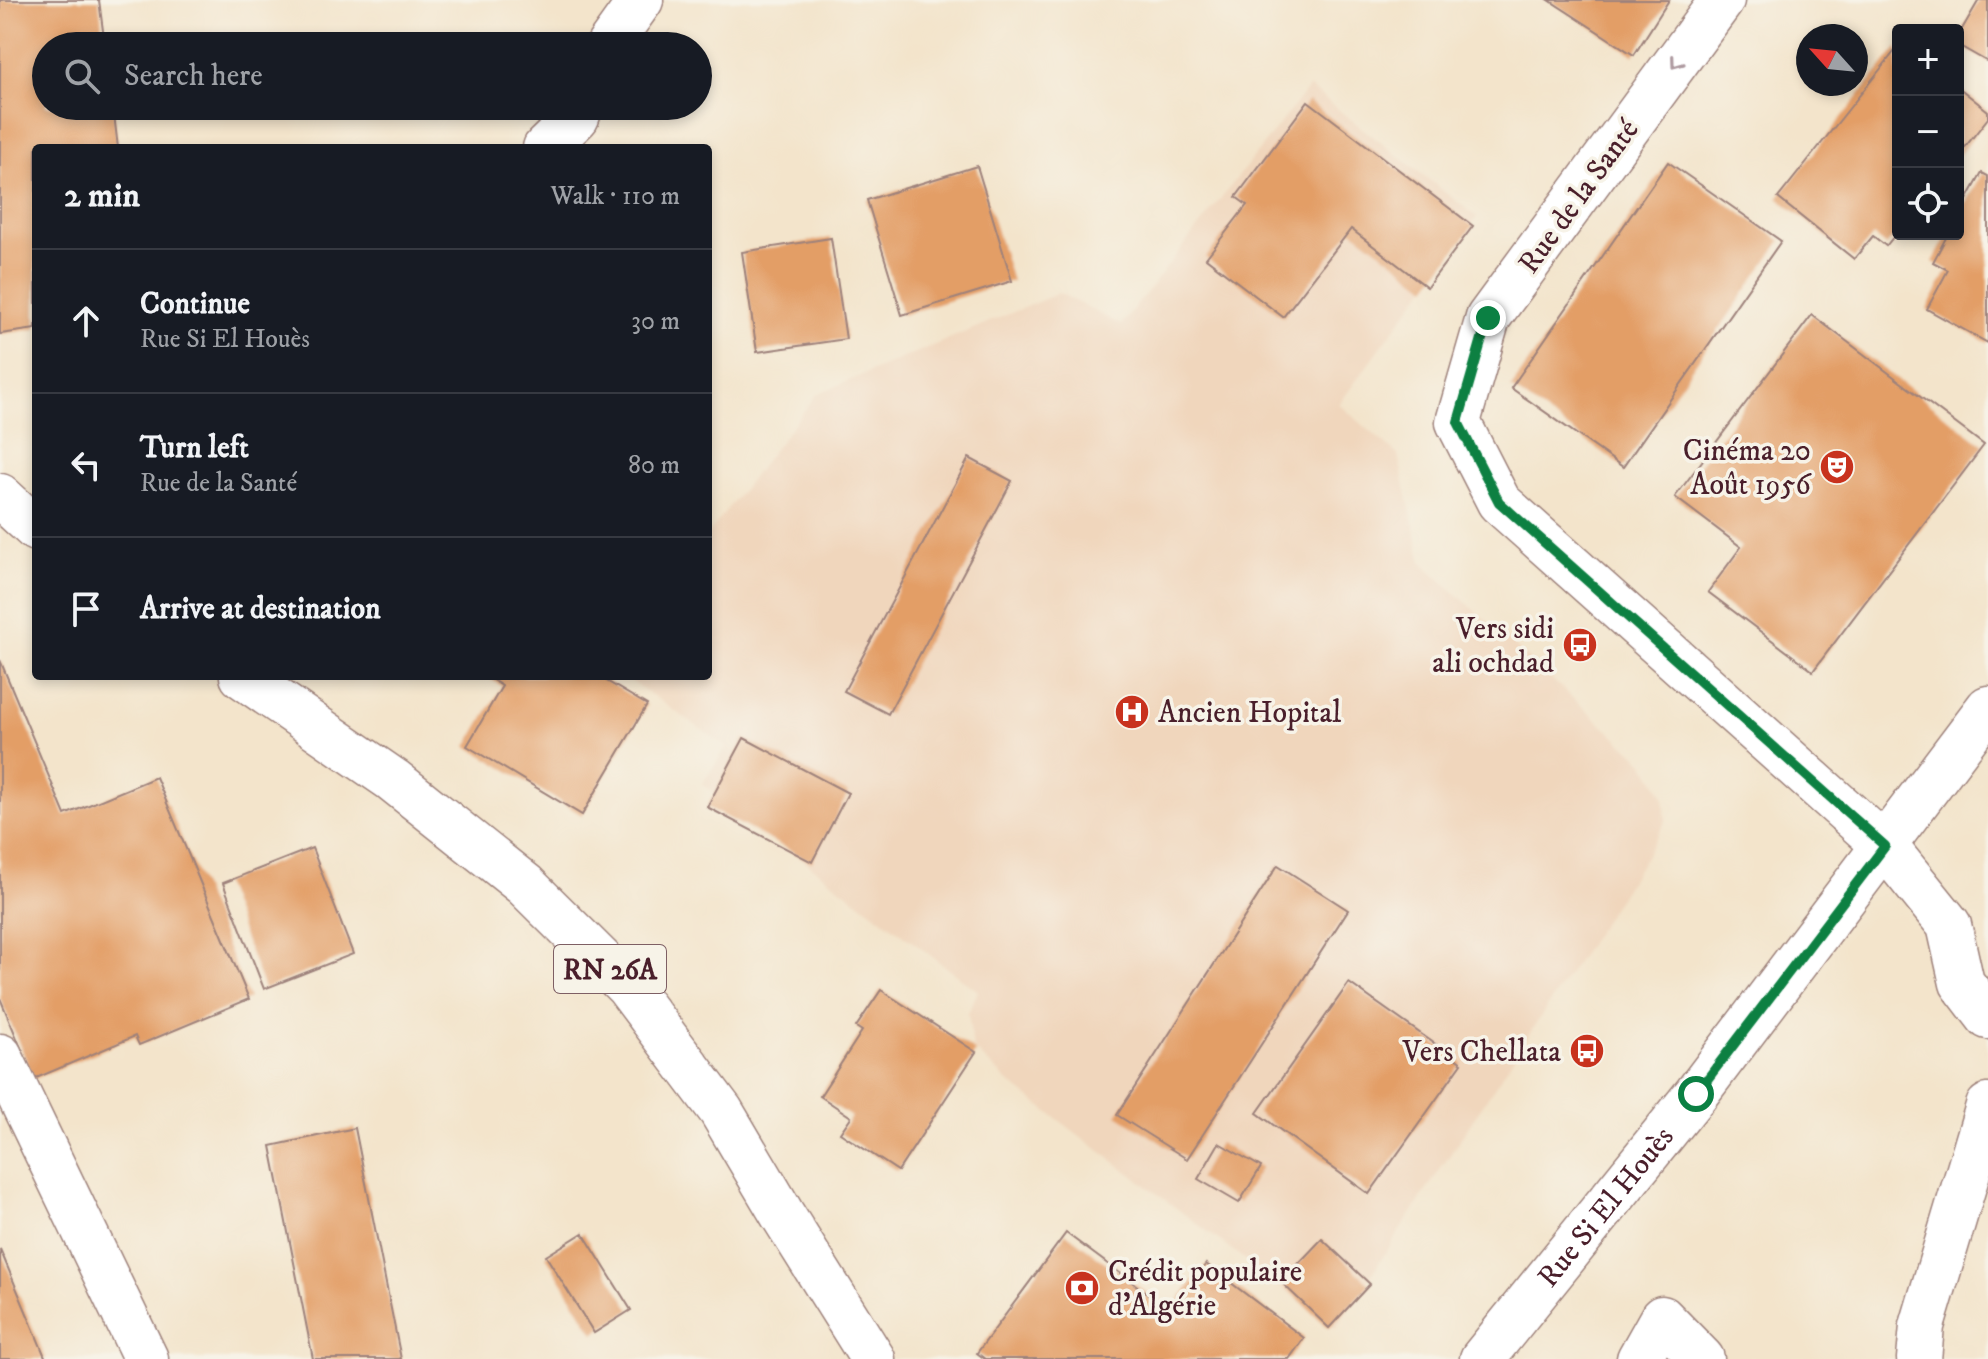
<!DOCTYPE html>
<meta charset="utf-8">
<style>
:root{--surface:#171b24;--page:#20242c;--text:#f1f3f6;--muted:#9ea1a6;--line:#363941}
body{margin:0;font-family:"IM FELL DW Pica",serif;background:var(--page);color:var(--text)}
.controls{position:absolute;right:24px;top:24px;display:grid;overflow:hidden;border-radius:8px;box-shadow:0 4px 12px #0003}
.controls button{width:72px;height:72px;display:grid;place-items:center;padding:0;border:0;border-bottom:2px solid var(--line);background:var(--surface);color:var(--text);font:40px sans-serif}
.compass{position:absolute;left:1796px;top:24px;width:72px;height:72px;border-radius:50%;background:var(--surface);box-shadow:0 4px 12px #0003;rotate:297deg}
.stop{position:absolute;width:24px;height:24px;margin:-18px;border:6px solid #0b8043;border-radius:50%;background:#fff}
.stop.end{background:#0b8043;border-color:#fff;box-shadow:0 2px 8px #0008}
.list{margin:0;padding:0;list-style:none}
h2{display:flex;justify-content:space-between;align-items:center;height:104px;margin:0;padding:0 32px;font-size:34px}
h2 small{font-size:26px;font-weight:400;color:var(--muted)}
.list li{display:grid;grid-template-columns:52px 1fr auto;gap:24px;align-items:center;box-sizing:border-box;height:144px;padding:0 32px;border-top:2px solid var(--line)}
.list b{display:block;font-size:30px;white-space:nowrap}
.list p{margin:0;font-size:26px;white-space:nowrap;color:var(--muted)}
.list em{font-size:26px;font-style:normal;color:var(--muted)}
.icon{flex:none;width:44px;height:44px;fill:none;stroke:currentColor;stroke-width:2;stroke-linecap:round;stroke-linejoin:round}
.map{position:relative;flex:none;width:1988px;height:1359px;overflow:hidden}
.search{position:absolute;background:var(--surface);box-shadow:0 4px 12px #0003;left:32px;top:32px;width:680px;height:88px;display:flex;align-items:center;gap:20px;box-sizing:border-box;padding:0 28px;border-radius:44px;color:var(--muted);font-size:30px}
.panel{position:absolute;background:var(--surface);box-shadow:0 4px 12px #0003;left:32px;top:144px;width:680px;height:536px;border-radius:8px}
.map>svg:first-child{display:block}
.built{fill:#f0d6bc}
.building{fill:#e39e66}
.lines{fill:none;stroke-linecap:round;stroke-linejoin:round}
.street-casing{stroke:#9e827b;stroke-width:47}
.secondary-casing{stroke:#9e827b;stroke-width:47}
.primary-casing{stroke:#9e827b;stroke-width:47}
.street{stroke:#fff;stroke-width:44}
.secondary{stroke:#fff;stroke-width:44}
.primary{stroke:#fff;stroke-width:44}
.oneway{stroke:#ae9aa0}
.route{stroke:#0b8043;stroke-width:10}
.labels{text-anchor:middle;stroke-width:7;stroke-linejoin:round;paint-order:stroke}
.shield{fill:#f7f3e8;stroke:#7e5f64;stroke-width:2}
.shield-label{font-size:28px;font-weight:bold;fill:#4a1f2b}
.street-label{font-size:30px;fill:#4a1f2b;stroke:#f7f3e8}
.poi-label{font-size:30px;fill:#4a1f2b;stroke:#f7f3e8;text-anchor:end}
</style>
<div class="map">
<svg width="1988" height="1359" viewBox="0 0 1988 1359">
<rect width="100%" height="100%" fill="#f7f3e8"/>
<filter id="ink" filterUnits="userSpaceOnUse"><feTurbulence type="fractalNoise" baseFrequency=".0125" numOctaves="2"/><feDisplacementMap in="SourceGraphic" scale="16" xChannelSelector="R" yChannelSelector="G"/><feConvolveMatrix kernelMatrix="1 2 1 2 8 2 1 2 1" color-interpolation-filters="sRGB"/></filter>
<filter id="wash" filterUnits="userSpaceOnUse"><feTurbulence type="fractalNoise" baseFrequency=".006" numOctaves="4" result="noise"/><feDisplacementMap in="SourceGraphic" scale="32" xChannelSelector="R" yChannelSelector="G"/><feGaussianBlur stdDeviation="1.8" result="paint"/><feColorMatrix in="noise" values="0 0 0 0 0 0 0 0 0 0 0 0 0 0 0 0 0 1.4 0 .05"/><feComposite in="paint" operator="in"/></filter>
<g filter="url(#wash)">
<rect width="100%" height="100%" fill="#f3e4cb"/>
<path class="built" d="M1309 87 1477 217 1339 404 1398 455 1422 563 1644 762 1664 796 1666 821 1639 867 1336 1328 1007 1081 973 1048 968 1013 978 991 702 784 727 747 624 676H708V534L817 394 1059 293 1121 325Z"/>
<g id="blocks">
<g class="building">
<path d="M0 0H99L105 46H46V106H113L118 148H36V329L0 334Z"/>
<path d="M1549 0H1669L1634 55Z"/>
<path d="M1979 0H1988V62L1958 45V36Z"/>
<path d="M1898 47V231L1886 246 1873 236 1854 259 1778 198Z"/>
<path d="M1958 87 1988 111V118L1958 156Z"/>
<path d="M1308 101 1473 226 1427 287 1351 229 1283 317 1206 258 1247 205 1236 197Z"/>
<path d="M1668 162 1781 241 1623 467 1511 388Z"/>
<path d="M977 166 1012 281 902 315 867 200Z"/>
<path d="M1982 173 1988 176V343L1927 309 1948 270 1933 262 1948 234H1958V216Z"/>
<path d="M831 238 846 339 757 352 742 252Z"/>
<path d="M1812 315 1984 445 1813 671 1708 592 1741 547 1675 497Z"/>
<path d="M969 458 1012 481 888 714 844 691Z"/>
<path d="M0 660 65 815 156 777 249 999 139 1045 135 1036 34 1079 0 998Z"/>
<path d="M486 676H598L647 705 582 815 467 746 502 686Z"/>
<path d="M744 738 848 793 812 862 707 807Z"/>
<path d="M312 848 353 954 264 989 223 883Z"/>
<path d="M1278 865 1348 910 1187 1159 1117 1115Z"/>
<path d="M1349 983 1462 1063 1369 1194 1257 1113Z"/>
<path d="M881 990 976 1052 898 1171 840 1133 851 1117 820 1096 862 1031 856 1027Z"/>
<path d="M355 1128 401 1359H313L271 1146Z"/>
<path d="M1219 1143 1261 1167 1239 1203 1198 1179Z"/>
<path d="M583 1233 631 1310 594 1333 546 1256Z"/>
<path d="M1066 1233 1171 1311 1206 1264 1304 1338 1289 1359H985L977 1353Z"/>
<path d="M1322 1239 1370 1284 1329 1328 1281 1282Z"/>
<path d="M0 1249 46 1359H0Z"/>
</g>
</g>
</g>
<g filter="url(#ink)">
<use href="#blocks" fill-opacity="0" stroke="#9e827b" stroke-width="2"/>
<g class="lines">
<g class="street-casing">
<g id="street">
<path d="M608 46 641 0"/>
<path d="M545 148 577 117 581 106"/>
<path d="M0 1056 146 1359"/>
<path d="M1639 1359 1662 1318 1702 1359"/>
</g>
</g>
<g class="secondary-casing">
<g id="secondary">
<path d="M1885 846 1949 925 1962 983 1988 1017"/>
<path d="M1919 1359 1922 1326 1988 1106"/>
</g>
</g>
<g class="primary-casing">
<g id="primary">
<path d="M1722 0 1488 318 1458 422 1499 502 1885 846"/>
<path d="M0 496 36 529"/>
<path d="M242 676 393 780 525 885 627 986 721 1111 782 1214 873 1359"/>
<path id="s1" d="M1482 1359 1696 1094 1988 708"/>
</g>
</g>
<use href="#street" class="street"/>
<use href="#secondary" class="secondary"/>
<use href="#primary" class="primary"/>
</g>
<defs><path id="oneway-chevron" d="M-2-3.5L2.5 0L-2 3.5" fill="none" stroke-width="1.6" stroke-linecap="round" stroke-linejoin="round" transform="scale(2)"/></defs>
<use class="oneway" href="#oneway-chevron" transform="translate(1676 63) rotate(126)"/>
</g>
<g class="lines" filter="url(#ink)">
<path class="route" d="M1488 318 1458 422 1499 502 1885 846 1696 1094"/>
</g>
<defs>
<g id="theatre-disc" transform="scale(1.8)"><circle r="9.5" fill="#c8321e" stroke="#f7f3e8"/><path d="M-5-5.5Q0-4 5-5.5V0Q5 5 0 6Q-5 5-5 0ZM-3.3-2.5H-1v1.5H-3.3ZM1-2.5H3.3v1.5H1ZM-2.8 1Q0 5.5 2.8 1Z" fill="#fff"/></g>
<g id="bus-disc" transform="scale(1.8)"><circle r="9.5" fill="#c8321e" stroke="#f7f3e8"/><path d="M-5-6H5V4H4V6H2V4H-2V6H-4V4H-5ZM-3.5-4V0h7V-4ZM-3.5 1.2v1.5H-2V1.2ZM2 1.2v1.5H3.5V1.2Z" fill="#fff"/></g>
<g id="hospital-disc" transform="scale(1.8)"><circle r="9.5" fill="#c8321e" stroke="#f7f3e8"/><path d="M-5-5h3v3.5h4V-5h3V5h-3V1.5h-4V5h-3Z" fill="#fff"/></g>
<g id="bank-disc" transform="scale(1.8)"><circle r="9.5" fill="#c8321e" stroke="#f7f3e8"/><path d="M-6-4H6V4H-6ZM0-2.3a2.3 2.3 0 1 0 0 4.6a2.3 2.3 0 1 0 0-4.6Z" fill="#fff"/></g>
</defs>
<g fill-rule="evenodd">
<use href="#theatre-disc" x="1837" y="467"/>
<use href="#bus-disc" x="1580" y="645"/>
<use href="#hospital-disc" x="1132" y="712"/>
<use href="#bus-disc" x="1587" y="1051"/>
<use href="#bank-disc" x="1082" y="1288"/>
</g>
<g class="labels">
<rect class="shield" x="554" y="945" width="112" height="48" rx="6"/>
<g class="shield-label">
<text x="610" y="979">RN 26A</text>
</g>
<g class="street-label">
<text transform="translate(1578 196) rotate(-54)" y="10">Rue de la Santé</text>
<text dy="10" stroke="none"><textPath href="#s1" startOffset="196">Rue Si El Houès</textPath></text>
</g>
<g class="poi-label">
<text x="1811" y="460">Cinéma 20<tspan x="1811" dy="34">Août 1956</tspan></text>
<text x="1554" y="638">Vers sidi<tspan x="1554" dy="34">ali ochdad</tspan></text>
<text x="1158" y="722" text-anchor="start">Ancien Hopital</text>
<text x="1561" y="1061">Vers Chellata</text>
<text x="1108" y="1281" text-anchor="start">Crédit populaire<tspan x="1108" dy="34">d'Algérie</tspan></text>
</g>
</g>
</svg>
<div class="controls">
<button>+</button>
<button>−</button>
<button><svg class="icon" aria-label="locate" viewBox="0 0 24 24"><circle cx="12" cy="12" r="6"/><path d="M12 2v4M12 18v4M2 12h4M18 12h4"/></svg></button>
</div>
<svg class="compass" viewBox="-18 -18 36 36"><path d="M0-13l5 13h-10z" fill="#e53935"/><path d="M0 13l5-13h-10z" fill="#9ea1a6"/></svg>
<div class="stop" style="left:1696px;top:1094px"></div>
<div class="stop end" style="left:1488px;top:318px"></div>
<div class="search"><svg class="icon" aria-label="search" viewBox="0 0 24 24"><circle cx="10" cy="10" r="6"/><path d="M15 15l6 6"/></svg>Search here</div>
<section class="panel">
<h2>2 min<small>Walk · 110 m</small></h2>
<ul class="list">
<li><svg class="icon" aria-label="ahead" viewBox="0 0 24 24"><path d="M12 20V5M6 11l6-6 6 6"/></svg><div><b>Continue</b><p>Rue Si El Houès</p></div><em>30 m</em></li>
<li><svg class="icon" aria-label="left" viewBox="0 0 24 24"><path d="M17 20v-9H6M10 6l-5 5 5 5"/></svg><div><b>Turn left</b><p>Rue de la Santé</p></div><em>80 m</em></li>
<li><svg class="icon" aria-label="arrive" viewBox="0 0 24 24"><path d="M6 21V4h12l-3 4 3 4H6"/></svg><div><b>Arrive at destination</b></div></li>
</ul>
</section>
</div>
